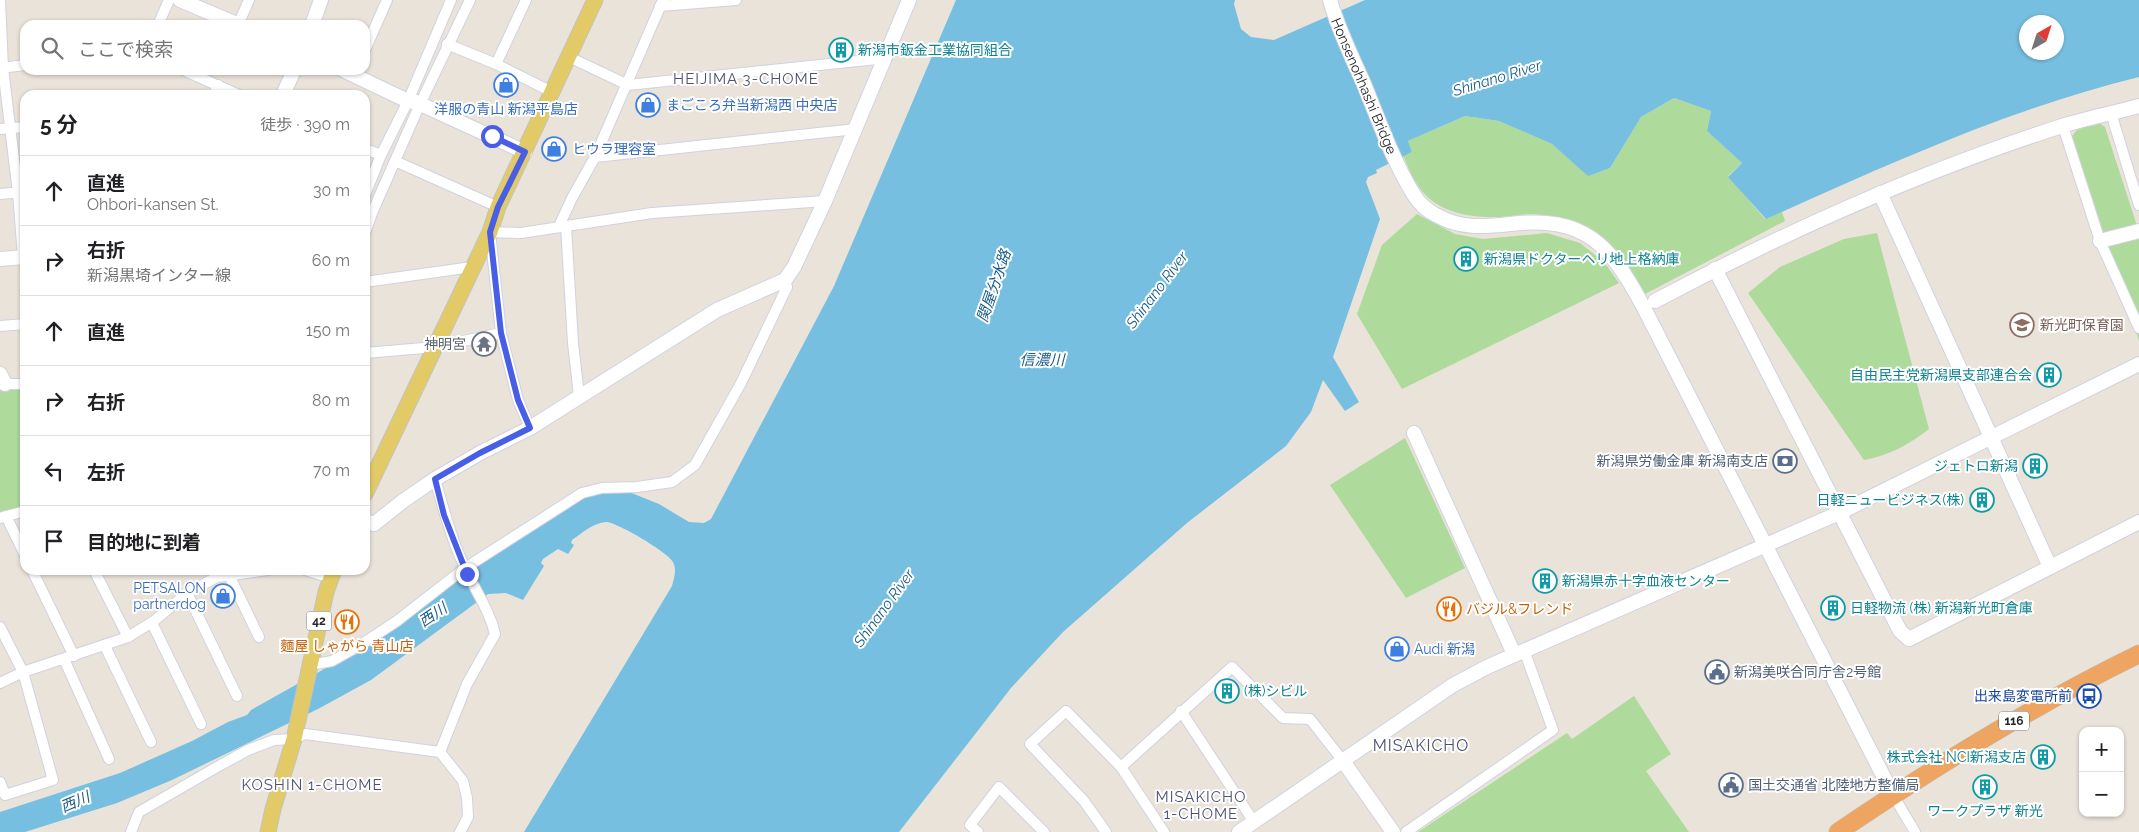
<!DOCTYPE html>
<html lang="ja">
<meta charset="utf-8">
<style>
:root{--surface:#fff;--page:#f6f6f6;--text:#202124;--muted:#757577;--line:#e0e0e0}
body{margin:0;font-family:Raleway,"Noto Sans JP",sans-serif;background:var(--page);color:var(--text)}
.controls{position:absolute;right:15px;bottom:15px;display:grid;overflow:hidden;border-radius:10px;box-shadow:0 1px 4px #0004}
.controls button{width:45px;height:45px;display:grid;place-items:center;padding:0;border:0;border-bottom:1px solid var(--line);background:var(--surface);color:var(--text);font:25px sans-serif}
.compass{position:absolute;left:2019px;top:15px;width:45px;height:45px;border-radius:50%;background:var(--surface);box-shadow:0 1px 4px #0004;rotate:39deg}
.stop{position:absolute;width:15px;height:15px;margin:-11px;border:4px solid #495ee7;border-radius:50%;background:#fff}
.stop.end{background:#495ee7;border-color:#fff;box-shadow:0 1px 5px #0008}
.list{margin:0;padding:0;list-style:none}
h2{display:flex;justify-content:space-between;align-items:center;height:65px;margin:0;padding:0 20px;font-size:21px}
h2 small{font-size:16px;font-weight:400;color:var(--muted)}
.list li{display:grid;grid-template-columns:32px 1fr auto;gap:15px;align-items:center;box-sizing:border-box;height:70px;padding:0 20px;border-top:1px solid var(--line)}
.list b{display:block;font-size:19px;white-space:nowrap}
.list p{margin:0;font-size:16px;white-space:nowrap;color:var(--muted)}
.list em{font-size:16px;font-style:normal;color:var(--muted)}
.icon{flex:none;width:28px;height:28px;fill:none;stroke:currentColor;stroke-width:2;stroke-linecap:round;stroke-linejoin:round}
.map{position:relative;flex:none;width:2139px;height:832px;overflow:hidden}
.search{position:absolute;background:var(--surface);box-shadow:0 1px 4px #0004;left:20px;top:20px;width:350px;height:55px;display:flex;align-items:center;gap:12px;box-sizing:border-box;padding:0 18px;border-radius:15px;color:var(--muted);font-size:19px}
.panel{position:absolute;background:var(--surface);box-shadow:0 1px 4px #0004;left:20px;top:90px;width:350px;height:485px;border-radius:15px}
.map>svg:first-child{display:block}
.green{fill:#aeda9c}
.water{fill:#77bfe1;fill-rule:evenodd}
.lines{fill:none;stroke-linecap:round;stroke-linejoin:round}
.street-casing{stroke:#d0d2df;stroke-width:12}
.secondary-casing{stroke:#d0d2df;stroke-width:16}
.primary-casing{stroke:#c3c3c3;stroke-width:17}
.highway-casing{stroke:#c3c3c3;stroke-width:19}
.street{stroke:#fff;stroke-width:10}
.secondary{stroke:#fff;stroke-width:14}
.primary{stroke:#e2cb67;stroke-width:15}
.highway{stroke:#eda561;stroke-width:18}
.route{stroke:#495ee7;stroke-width:6}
.labels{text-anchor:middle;stroke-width:4;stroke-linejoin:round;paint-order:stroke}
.shield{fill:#fff;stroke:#686868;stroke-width:1}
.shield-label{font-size:12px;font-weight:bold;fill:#282828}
.culture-label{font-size:14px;fill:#0d838f;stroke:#fff;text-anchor:start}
.street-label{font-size:14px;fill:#282828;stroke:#fff}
.shop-label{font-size:14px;fill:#366cbe;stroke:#fff;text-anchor:start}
.education-label{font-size:14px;fill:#785e54;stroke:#fff;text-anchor:start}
.worship-label{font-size:14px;fill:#5b616d;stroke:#fff;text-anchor:end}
.service-label{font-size:14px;fill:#4e5e75;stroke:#fff;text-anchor:start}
.food-label{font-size:14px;fill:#c56008;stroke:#fff;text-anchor:start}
.transit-label{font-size:14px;fill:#164399;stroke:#fff;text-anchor:end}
.water-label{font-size:15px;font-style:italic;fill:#1a5d89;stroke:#fff}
.neighbourhood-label{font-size:15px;letter-spacing:1px;fill:#4d5273;stroke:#fff}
.quarter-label{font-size:16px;letter-spacing:1px;fill:#4d5273;stroke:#fff}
</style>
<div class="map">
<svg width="2139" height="832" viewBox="0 0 2139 832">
<rect width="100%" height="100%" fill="#e9e3da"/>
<g class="green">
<path d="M1674 98 1711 111 1707 131 1742 163 1728 176 1765 219 1782 212 1785 221 1645 294C1632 274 1620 249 1601 236 1581 222 1556 215 1532 214 1521 214 1509 217 1498 217 1468 218 1434 212 1417 184 1411 176 1408 165 1403 156L1412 152 1408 141 1465 116 1499 121 1552 144 1588 175 1610 168 1641 117Z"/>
<path d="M2099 123 2105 127 2139 232V341L2072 136 2078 129Z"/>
<path d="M1417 214 1455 234 1483 239 1547 233 1580 243 1604 262 1619 283 1402 389 1357 314 1382 245Z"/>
<path d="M1877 233 1929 429C1908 445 1890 455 1864 460L1748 293 1780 267 1844 239Z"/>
<path d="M0 389H25V506L0 514Z"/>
<path d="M1405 438 1465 568 1406 598 1330 485Z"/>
<path d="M1634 696 1671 754 1646 771 1689 832H1418L1567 733 1572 739Z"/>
</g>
<path class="water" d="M956 0H1235L1234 4 1241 29 1251 37 1274 40 1365 0H2139V77C2009 109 1887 165 1766 219L1728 177 1742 163 1707 131 1711 111 1674 98 1641 117 1610 168 1588 176 1552 144 1499 121 1465 116 1408 141 1412 152 1376 170 1377 173 1368 177 1366 182 1380 219 1333 357 1359 402 1345 411 1323 380 1311 412 1286 446 1187 523 1063 632 1011 688 899 832H524L672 586C674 578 677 570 673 562 669 553 617 522 606 522 593 523 582 533 572 540L571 543 574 545 568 554 558 549 543 559 541 563 544 566 523 600 506 593 488 594 371 680 318 709 172 780 117 803 25 832H0V812L120 773 192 741 228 722 247 715 251 710 351 654 475 565 585 495 624 490 659 504 689 522 704 523 711 519 834 286ZM2026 22H2056V52H2026Z"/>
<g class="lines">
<g class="street-casing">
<g id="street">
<path d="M0 0 3 68 18 193 23 257"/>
<path d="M660 6 736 0"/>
<path d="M158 25 169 0"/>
<path d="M238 25 249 0"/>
<path d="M447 44 496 64 552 92"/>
<path d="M365 50 387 0"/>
<path d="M569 57 628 85 887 58"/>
<path d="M496 64 526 0"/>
<path d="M0 68 25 65"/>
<path d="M183 70 239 95"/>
<path d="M214 95 218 85"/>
<path d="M2111 113 2139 205"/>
<path d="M2063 126 2100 241 2139 328"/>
<path d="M0 129 25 127"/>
<path d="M365 149 381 155"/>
<path d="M595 157 856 129"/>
<path d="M395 161 498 207"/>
<path d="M0 194 24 192"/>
<path d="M365 195 381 155 408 101 451 0"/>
<path d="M559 226 572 198 595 157 663 0"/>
<path d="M566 226 573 343 579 396"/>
<path d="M365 233 372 213 420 104 470 0"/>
<path d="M365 282 472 267"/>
<path d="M0 326 25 324"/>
<path d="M365 353 435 347 501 333"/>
<path d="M0 384H25"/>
<path d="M530 428 518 400 501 333 490 232 521 233 652 213 825 201"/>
<path d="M435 479C444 511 453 545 468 574 478 595 490 612 495 634L467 684 440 752"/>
<path d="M6 516 25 555"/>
<path d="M0 518 25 511"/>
<path d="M32 570 74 656"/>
<path d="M94 570 128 637"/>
<path d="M305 570 331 578"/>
<path d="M229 575 259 637"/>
<path d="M187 593 237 696"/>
<path d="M152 623 201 724"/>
<path d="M0 627 23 672 53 780 5 795 0 782"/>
<path d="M105 646 151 742"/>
<path d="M64 659 109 759"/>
<path d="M310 665 332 661 362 644 397 621 465 568 582 493 602 488 637 487 672 482 695 465 741 383 787 287 785 280"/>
<path d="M0 683 23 672 128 637 154 621 187 593 217 577 268 570"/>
<path d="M1181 711 1254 822"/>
<path d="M1121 767 1232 667 1283 718 1310 719 1343 761"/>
<path d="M1893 795 1915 832"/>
<path d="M131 832 139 812 217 767 248 750 274 740 294 739 305 734 440 752 463 781 467 798 468 817 460 832"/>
<path d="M978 832 970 825 999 787 1044 832"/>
<path d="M1106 832 1084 801 1030 744 1066 711 1121 767 1164 832"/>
<path d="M1406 832 1553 730 1524 650"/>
</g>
</g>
<g class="secondary-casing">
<g id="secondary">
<path d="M180 0 239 25"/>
<path d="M1330 0C1338 29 1352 57 1364 84 1379 121 1393 161 1414 195 1419 203 1428 211 1436 215 1460 229 1484 227 1510 224 1584 215 1610 244 1643 306L1893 795"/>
<path d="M312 25 321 0"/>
<path d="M343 70 408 101 416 102 525 152"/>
<path d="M283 95 294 70"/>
<path d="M1880 193 2050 567"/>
<path d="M2100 241 2139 231"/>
<path d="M0 259 25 257"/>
<path d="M1715 269 1900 631 1909 639 2139 522"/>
<path d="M1655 301C1785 232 1922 171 2062 126 2087 118 2114 113 2139 106"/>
<path d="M0 374 5 384"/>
<path d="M1414 433 1514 654"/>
<path d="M365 521 374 524 403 501 435 479 480 453 530 428 717 310 785 280 794 267 825 201 909 0"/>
<path d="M1343 761 1393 832"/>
<path d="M1239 832 1453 685 1487 667 1839 513 2139 364"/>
</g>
</g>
<g class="primary-casing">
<g id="primary">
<path d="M365 494 490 232 498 207 595 0"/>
<path d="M268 832 273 809 294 739 326 592 334 570"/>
</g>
</g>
<g class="highway-casing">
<path id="highway" d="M1838 832C1934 767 2034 705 2139 654"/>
</g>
<use href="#street" class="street"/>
<use href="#secondary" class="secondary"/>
<use href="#primary" class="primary"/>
<use href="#highway" class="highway"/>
</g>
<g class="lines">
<path class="route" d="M467 574 444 515 435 479 480 453 530 428 518 400 501 333 490 232 498 207 525 152 492 136"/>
</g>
<defs>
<g id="building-ring" transform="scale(1.25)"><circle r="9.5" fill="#fff" stroke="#0f9aa8" stroke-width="1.5"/><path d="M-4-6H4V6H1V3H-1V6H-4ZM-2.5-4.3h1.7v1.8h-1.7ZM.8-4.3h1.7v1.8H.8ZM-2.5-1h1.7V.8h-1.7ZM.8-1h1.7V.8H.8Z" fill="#0f9aa8"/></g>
<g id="shop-ring" transform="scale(1.25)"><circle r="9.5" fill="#fff" stroke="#3f7fe0" stroke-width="1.5"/><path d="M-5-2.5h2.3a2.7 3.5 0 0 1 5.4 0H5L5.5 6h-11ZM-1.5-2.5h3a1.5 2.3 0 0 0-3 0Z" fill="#3f7fe0"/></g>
<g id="school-ring" transform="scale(1.25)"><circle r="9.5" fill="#fff" stroke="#8d6e63" stroke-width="1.5"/><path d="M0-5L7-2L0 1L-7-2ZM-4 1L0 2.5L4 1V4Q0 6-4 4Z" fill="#8d6e63"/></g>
<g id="temple-ring" transform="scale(1.25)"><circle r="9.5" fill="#fff" stroke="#6b7280" stroke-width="1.5"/><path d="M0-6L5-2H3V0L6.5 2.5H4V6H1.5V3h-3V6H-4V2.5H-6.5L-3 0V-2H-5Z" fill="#6b7280"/></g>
<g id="bank-ring" transform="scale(1.25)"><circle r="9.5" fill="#fff" stroke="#5c6f8a" stroke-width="1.5"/><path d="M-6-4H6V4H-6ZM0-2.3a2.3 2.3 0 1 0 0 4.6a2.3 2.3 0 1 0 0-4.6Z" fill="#5c6f8a"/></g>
<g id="restaurant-ring" transform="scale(1.25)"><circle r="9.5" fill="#fff" stroke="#e8710a" stroke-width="1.5"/><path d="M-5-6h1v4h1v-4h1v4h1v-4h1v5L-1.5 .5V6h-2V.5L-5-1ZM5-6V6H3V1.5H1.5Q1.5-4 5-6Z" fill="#e8710a"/></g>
<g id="civic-ring" transform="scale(1.25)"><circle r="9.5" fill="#fff" stroke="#5c6f8a" stroke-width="1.5"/><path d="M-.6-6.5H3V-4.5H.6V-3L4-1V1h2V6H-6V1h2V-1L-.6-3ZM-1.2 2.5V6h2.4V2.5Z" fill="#5c6f8a"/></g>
<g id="bus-ring" transform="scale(1.25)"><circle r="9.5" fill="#fff" stroke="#1a4fb4" stroke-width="1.5"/><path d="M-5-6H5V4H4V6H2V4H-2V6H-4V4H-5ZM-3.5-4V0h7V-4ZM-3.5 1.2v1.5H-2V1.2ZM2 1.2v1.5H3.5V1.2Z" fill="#1a4fb4"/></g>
</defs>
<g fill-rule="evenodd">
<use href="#building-ring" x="841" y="50"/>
<use href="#shop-ring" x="506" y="85"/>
<use href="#shop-ring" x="648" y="105"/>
<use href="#shop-ring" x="554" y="149"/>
<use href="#building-ring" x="1466" y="259"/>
<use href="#school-ring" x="2022" y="325"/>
<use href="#temple-ring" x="484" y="344"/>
<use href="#building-ring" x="2049" y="375"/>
<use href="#bank-ring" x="1785" y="461"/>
<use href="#building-ring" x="2035" y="466"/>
<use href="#building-ring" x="1982" y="500"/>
<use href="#building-ring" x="1545" y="581"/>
<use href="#shop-ring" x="223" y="596"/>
<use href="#building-ring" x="1833" y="608"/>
<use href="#restaurant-ring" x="1449" y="609"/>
<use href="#restaurant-ring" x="347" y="622"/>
<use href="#shop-ring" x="1397" y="649"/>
<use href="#civic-ring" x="1717" y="672"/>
<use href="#building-ring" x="1227" y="691"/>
<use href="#bus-ring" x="2089" y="696"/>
<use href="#building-ring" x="2043" y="757"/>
<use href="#civic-ring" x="1731" y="785"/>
<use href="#building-ring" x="1985" y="787"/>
</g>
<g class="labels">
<g class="shield">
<rect x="306.5" y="611.5" width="25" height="19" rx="4"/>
<rect x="1999" y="711.5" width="30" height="19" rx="4"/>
</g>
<g class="shield-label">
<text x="319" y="625">42</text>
<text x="2014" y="725">116</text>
</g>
<g class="culture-label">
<text x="858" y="55">新潟市鈑金工業協同組合</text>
<text x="1484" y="264">新潟県ドクターヘリ地上格納庫</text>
<text x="2032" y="380" text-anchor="end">自由民主党新潟県支部連合会</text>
<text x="2018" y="471" text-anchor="end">ジェトロ新潟</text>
<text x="1964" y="505" text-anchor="end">日軽ニュービジネス(株)</text>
<text x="1562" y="586">新潟県赤十字血液センター</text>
<text x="1850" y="613">日軽物流 (株) 新潟新光町倉庫</text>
<text x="1244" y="696">(株)シビル</text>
<text x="2026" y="762" text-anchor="end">株式会社 NCI新潟支店</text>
<text x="1985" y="816" text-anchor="middle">ワークプラザ 新光</text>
</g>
<g class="street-label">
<text transform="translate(1364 86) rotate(67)" y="5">Honsenohhashi Bridge</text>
</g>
<g class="shop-label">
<text x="666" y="110">まごころ弁当新潟西 中央店</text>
<text x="506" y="114" text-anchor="middle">洋服の青山 新潟平島店</text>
<text x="572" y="154">ヒウラ理容室</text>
<text x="206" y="593" text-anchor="end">PETSALON<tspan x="206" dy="16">partnerdog</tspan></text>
<text x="1414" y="654">Audi 新潟</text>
</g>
<g class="education-label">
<text x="2040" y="330">新光町保育園</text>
</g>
<g class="worship-label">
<text x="466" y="349">神明宮</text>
</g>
<g class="service-label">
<text x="1768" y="466" text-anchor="end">新潟県労働金庫 新潟南支店</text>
<text x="1734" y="677">新潟美咲合同庁舎2号館</text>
<text x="1748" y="790">国土交通省 北陸地方整備局</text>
</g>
<g class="food-label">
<text x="1466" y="614">バジル&amp;フレンド</text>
<text x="347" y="651" text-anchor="middle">麵屋 しゃがら 青山店</text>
</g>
<g class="transit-label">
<text x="2072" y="701">出来島変電所前</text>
</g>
<g class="water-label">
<text transform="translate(1497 78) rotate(-17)" y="5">Shinano River</text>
<text transform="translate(994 286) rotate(-71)" y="5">関屋分水路</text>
<text transform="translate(1157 290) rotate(-53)" y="5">Shinano River</text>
<text x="1042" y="365">信濃川</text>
<text transform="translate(884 608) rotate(-54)" y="5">Shinano River</text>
<text transform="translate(433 615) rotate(-34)" y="5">西川</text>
<text transform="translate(75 802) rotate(-23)" y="5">西川</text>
</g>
<g class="neighbourhood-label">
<text x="746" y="84">HEIJIMA 3-CHOME</text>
<text x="312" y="790">KOSHIN 1-CHOME</text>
<text x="1201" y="802">MISAKICHO<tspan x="1201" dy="17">1-CHOME</tspan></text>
</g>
<g class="quarter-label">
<text x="1421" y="751">MISAKICHO</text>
</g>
</g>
</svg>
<div class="controls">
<button>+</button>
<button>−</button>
</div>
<svg class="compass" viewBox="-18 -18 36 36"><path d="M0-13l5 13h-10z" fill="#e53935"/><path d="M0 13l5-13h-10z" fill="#757577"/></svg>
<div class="stop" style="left:492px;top:136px"></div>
<div class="stop end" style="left:467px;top:574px"></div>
<div class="search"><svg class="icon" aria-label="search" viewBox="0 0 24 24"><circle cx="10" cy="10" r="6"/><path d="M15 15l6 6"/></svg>ここで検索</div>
<section class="panel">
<h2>5 分<small>徒歩 · 390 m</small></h2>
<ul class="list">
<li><svg class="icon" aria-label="ahead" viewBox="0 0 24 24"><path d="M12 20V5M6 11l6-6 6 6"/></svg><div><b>直進</b><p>Ohbori-kansen St.</p></div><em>30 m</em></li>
<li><svg class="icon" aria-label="right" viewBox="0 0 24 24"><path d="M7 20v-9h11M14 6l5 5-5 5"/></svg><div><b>右折</b><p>新潟黒埼インター線</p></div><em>60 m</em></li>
<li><svg class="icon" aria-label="ahead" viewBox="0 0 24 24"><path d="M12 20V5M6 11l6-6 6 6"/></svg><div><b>直進</b></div><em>150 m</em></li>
<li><svg class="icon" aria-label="right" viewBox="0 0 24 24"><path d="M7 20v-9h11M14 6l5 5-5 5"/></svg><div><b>右折</b></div><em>80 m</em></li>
<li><svg class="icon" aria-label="left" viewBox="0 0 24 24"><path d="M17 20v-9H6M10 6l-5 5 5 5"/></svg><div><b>左折</b></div><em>70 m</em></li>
<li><svg class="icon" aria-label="arrive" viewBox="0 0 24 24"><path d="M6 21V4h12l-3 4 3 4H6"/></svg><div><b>目的地に到着</b></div></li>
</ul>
</section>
</div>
